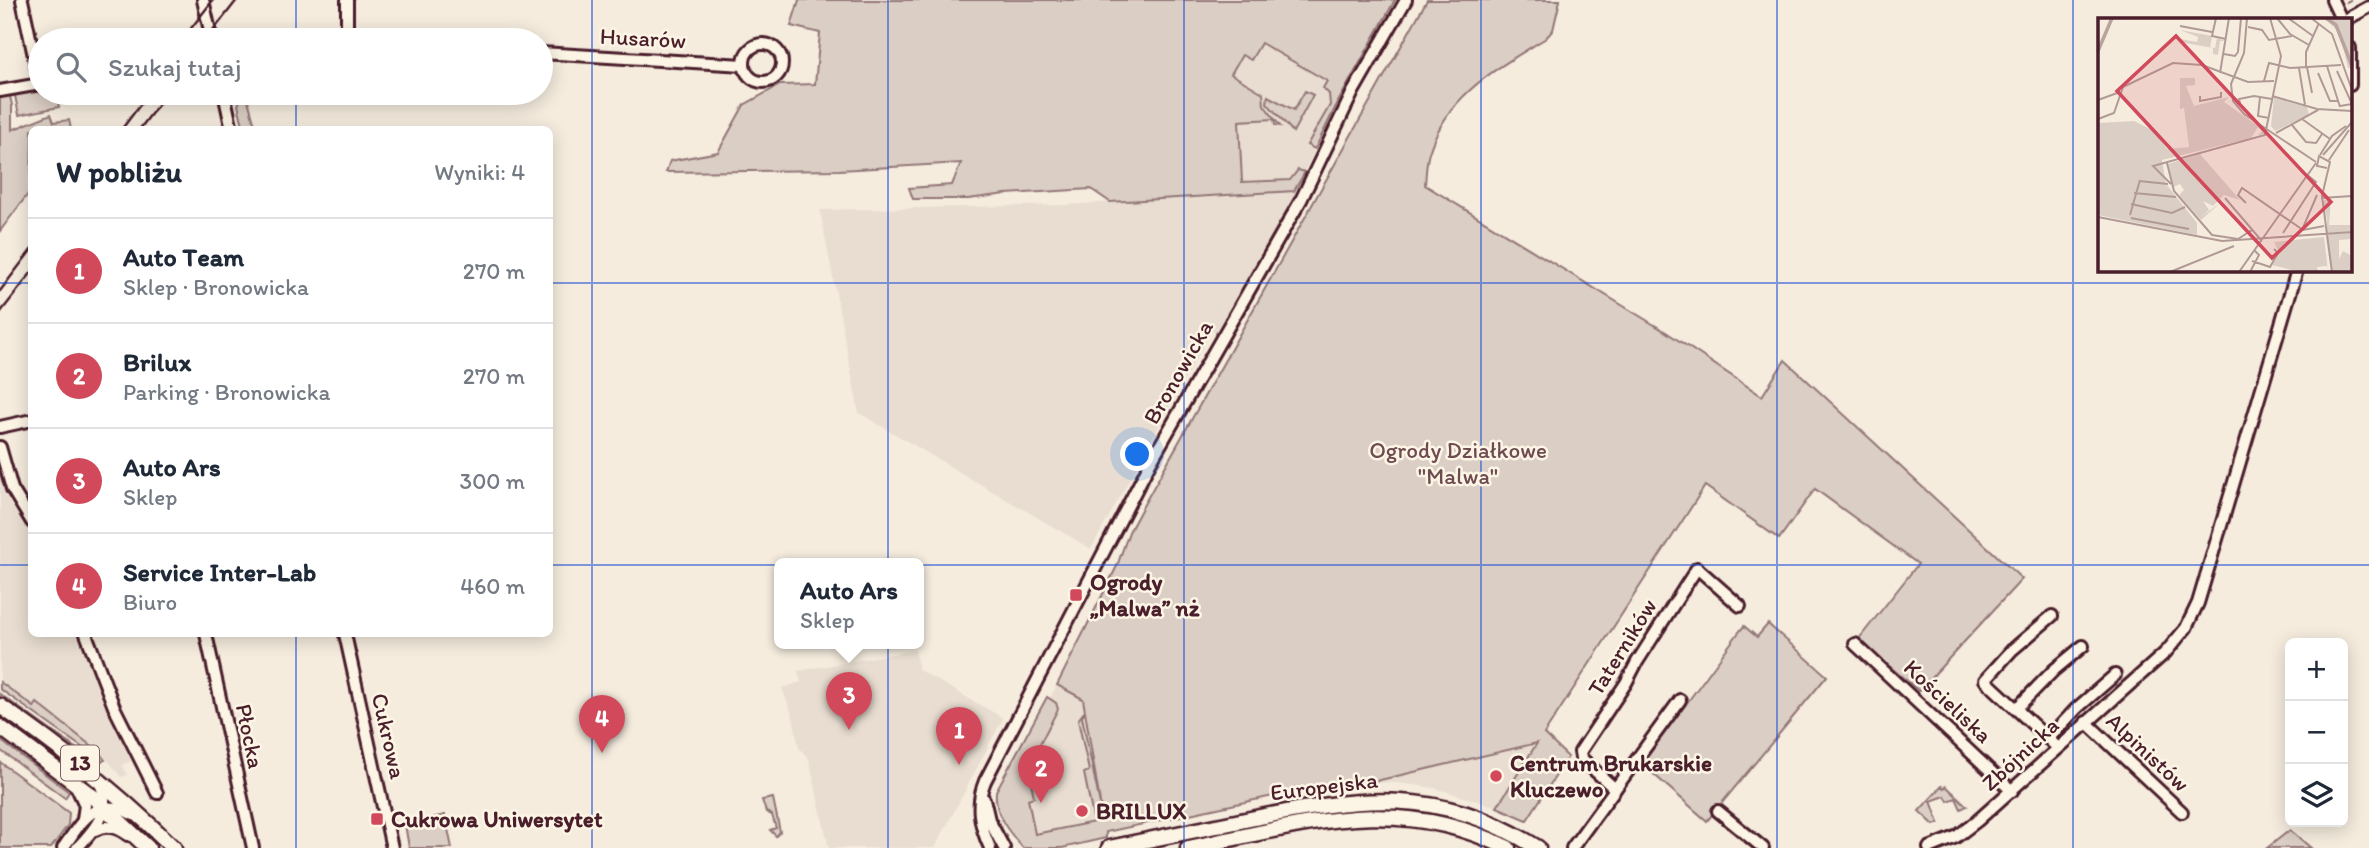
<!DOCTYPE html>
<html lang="pl">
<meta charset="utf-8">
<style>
:root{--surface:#fff;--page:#f2f2f3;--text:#1f2937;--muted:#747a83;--line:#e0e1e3;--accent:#d1495b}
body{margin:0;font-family:Itim,sans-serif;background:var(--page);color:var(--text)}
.controls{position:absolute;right:21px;bottom:21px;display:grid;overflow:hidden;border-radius:10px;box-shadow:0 4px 18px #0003}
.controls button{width:63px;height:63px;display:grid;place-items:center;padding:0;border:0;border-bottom:2px solid var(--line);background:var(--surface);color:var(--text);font:35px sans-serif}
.you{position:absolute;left:1138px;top:455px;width:24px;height:24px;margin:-18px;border:5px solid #fff;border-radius:50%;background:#1a73e8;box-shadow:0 0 0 10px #1a73e833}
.badge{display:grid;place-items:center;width:46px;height:46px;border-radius:50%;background:var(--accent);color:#fff;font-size:23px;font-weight:700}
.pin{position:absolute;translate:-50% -58px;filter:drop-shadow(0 2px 4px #0008)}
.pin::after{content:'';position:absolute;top:37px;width:24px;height:21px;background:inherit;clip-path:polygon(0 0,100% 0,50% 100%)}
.popup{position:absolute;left:774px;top:558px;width:150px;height:91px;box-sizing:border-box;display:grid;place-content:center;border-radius:10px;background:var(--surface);filter:drop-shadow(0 2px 5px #0005);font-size:23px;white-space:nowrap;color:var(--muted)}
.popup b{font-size:26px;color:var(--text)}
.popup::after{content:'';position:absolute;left:50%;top:100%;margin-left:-14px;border:14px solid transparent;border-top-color:var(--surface)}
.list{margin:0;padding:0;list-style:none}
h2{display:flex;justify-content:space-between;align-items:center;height:91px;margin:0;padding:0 28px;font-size:30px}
h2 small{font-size:23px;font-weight:400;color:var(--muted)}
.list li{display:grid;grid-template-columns:46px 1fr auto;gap:21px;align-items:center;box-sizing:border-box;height:105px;padding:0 28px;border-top:2px solid var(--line)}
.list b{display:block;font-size:26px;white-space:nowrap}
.list p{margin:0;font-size:23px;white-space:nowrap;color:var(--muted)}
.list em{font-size:23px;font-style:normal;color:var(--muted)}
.icon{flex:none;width:38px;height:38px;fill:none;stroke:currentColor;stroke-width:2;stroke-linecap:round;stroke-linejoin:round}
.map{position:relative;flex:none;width:2369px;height:848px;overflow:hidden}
.search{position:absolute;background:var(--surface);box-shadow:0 4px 18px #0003;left:28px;top:28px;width:525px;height:77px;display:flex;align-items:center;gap:18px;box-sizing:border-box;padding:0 24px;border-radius:38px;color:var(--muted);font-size:26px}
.panel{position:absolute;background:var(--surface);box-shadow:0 4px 18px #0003;left:28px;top:126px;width:525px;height:511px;border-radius:10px}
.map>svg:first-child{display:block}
.built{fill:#e8ddd0}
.green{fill:#dbcec4;stroke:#927678;stroke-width:2}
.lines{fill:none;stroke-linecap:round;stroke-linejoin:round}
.stream{stroke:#8c6e70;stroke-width:2.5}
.minor-casing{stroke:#4a1f2b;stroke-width:16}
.major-casing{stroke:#4a1f2b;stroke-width:19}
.minor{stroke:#fcf5e5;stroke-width:10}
.major{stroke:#fcf5e5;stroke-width:14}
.rail{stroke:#4a1f2b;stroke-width:2.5}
.grid{fill:none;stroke:#1d4ed8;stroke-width:2;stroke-opacity:0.55}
.poi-dot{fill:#d1495b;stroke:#fcf5e5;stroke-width:2.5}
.labels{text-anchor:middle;stroke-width:5;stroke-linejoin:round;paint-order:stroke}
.shield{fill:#fcf5e5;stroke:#7f5f63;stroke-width:2}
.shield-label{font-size:21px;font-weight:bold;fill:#4a1f2b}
.street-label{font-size:23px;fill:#4a1f2b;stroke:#fcf5e5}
.park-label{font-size:23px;fill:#6e4b51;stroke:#fcf5e5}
.poi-label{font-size:23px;font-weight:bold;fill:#4a1f2b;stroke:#fcf5e5;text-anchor:start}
.inset-river{fill:none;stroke:#b8a39e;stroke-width:3.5}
.inset-road{fill:none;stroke:#b19a96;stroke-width:2}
.view{fill:#d1495b;fill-opacity:0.15;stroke:#d1495b;stroke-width:3.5}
.inset-edge{fill:none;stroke:#4a1f2b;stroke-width:3.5}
</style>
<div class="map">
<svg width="2369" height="848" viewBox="0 0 2369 848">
<rect width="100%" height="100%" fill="#f5ecde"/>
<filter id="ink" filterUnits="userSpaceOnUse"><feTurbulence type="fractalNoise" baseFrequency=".0143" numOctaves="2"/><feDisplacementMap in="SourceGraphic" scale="14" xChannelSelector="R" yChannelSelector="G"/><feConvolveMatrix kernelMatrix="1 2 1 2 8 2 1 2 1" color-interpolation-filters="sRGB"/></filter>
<g filter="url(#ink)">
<g class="built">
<path d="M1222 16 1348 86 1294 191 1296 195 1219 326 1214 331 1212 330 1091 549 859 413 820 210 1064 205 1231 195Z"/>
<path d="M0 477 6 497 31 534 32 634H77L108 713 131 761 122 765 127 775 121 777 100 751 37 702 33 706 0 681Z"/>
<path d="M915 650 919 670 1003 718 935 848H829L809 759 799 748 793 717 782 688 801 682 798 671Z"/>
<path d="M1057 685 1083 699 1106 833 1030 848 997 795Z"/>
<path d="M1538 743 1497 807 1435 788 1398 783 1368 782Z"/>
</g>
<g class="green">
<path d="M799 0H1395L1338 102 1315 149 1307 145 1330 105 1329 94 1323 88 1327 81 1261 43 1251 60 1242 55 1231 74 1263 93 1264 105 1280 126 1275 125 1274 119 1239 121 1242 182 1290 180 1298 170 1305 172 1294 191 1110 202 1091 189 1006 194 968 199H913L909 188 952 185 961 163 839 170 666 172 670 161 718 152 744 105 780 85 815 84 820 33 791 26Z"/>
<path d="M1427 0H1560L1553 30 1546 38C1498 68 1447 94 1429 153 1426 162 1426 174 1425 185L1666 332 1762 396 1785 360 2022 579 1919 691 1858 640 1918 564 1815 489 1779 539 1705 486 1544 734 1568 757 1527 820 1497 807 1537 743 1359 785 1301 790 1106 832V838L1062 848H1023C1008 831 994 815 996 791L1047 697 1056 703 1058 709 1028 767 1034 797 1028 799 1035 834 1094 822 1084 773 1089 771 1078 720 1084 712 1082 717 1101 809 1083 699 1057 685 1117 566 1129 532 1143 506Z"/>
<path d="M40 86V93H56L59 107 19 115 14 91Z"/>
<path d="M1305 91 1313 95 1293 132 1267 103 1268 96 1294 110Z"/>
<path d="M9 92 12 105V130L51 114 54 122 69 120 71 129 32 130 31 190 0 231V94Z"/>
<path d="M243 93H246L255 125 253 129H244L238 105Z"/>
<path d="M1768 624 1827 676 1707 821 1642 764 1739 632 1744 626 1757 637Z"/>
<path d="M0 682 34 707 37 703 99 752 105 760 97 763 94 756 0 689Z"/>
<path d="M0 694 91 759 90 765 0 700Z"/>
<path d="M0 714 84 775 80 780 0 721Z"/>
<path d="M0 740 69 792 65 798 0 750Z"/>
<path d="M0 762 69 813 68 825 51 848H0Z"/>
<path d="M1942 786 1944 788 1946 786 1967 806 1961 809 1956 798 1948 801 1945 796 1931 801 1939 823 1934 825 1919 811Z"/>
<path d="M773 798 780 832 776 836 770 830 776 828 772 815 766 812 762 800Z"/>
<path d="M445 815 452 848H409L405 824Z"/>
<path d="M2290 830 2311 848H2267Z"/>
</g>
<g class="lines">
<path class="stream" d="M2346 2 2350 0"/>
<g class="minor-casing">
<g id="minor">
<path d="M22 0 38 75 40 78"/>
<path d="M203 0 212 40"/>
<path d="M347 0V40"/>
<path d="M2332 0 2341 19"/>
<path d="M2347 19 2369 7"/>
<circle cx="763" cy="63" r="19"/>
<path d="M2350 48V85"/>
<path d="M541 53 744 65"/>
<path d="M0 91 40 84"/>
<path d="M224 93 232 130"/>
<path d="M0 427 32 420"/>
<path d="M0 447 12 489 32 522"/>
<path d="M2052 616 2012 650 1985 680 2058 748"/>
<path d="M86 634 114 707 157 793"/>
<path d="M206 634 253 848"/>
<path d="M345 634 392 848"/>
<path d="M1855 644 2012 791"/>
<path d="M2016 709 2054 670 2083 646"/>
<path d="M2086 722 2182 812"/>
<path d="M2048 739 2076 709 2115 675"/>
<path d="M77 788 85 805 83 819"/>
<path d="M1615 789 1581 758 1580 752 1626 683 1637 662 1697 568 1740 606"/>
<path d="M984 799 989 820 1004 848"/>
<path d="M1718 811 1763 848"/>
<path d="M95 830C107 824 117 827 128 835"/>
<path d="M63 848C83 820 95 794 134 815"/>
<path d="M77 848C96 828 113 809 99 781"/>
<path d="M990 848C980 826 975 805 985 781L1150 463 1301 200 1353 92 1406 0"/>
<path d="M1572 848 1680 700"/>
<path d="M1929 848 1956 837 1977 821 2166 652 2186 628 2198 603 2297 270"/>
</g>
</g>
<g class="major-casing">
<g id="major">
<path d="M0 706C63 749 120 795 174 848"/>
<path d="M0 727 92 796 148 848"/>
<path d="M1109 848C1156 838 1203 829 1250 819 1359 797 1438 785 1538 848"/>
<path d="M1188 848C1303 825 1396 792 1508 848"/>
</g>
</g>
<use href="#minor" class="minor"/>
<use href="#major" class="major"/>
<g class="rail">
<path d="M182 40 213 0"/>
<path d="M206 40 237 0"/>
<path d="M121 130 149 93"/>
<path d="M139 130 167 93"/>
<path d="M0 291 32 249"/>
<path d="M0 313 32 272"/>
</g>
</g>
</g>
<path class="grid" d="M296 0V40M592 0V848M888 0V848M1184 0V848M1481 0V848M1777 0V848M2073 0V848M296 93V130M0 283H32M550 283H2369M0 565H32M550 565H2369M296 634V848"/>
<g class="poi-dot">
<rect x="1069" y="588" width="14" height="14" rx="3.5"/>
<circle cx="1496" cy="776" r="7"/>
<circle cx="1082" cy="811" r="7"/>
<rect x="370" y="812" width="14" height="14" rx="3.5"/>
</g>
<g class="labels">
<rect class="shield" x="61" y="745.5" width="38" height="35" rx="5"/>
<g class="shield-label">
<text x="80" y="770">13</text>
</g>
<g class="street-label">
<text transform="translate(643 38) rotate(3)" y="8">Husarów</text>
<text transform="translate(1178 372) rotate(-60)" y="8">Bronowicka</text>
<text transform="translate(1622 647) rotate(-58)" y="8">Taterników</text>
<text transform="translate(1948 701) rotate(43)" y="8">Kościeliska</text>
<text transform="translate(250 736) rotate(78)" y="8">Płocka</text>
<text transform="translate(389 736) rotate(77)" y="8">Cukrowa</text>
<text transform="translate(2148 752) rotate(43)" y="8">Alpinistów</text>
<text transform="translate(2020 754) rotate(-43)" y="8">Zbójnicka</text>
<text transform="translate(1324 786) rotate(-7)" y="8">Europejska</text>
</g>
<g class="park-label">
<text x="1458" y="458">Ogrody Działkowe<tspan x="1458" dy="26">"Malwa"</tspan></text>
</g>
<g class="poi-label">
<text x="1090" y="590">Ogrody<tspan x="1090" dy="26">„Malwa” nż</tspan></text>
<text x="1510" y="771">Centrum Brukarskie<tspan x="1510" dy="26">Kluczewo</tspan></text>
<text x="1096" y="819">BRILLUX</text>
<text x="391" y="827">Cukrowa Uniwersytet</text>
</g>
</g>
<g transform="translate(2098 18)">
<rect width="254" height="254" fill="#f5ecde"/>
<path d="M226 0H254V50H250L242 15ZM82 12 114 18 112 30H117L119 20 127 23H122L120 37 115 36V30L82 24V21L99 24 100 19ZM82 60H97V67L88 68 96 88 131 79 126 84 166 112V116L160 117 164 113 160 109 153 120 64 142 68 166 99 205V217L0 197V105L36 103 56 113 69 131 91 129 86 90 82 91ZM176 80 209 89 211 97 177 113 173 108ZM102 136 142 182 126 177 115 188 105 183 111 192 103 199 122 185 103 202 81 177 86 172 82 166 75 169 70 146ZM233 180 231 207H254V213L229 215H254V221L241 222V241L245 233 252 237 254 252 249 254H235L229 221 233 254 226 205 229 220V201L225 183ZM226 219 230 254 229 248 219 249 220 254H202L174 247 181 234 176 224Z" fill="#dbcec4"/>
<path class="inset-river" d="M228 0 238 7 254 48M0 33 14 0"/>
<path class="inset-road" d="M118 0 114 18 128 21M149 0 146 35 133 66 135 83 146 96 218 144M179 0 192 16 211 27M190 0 215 18M213 0 234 16 254 72M82 8 114 14M150 9 164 12 171 22 194 18M126 36 137 38 140 34 143 0M229 48 242 89M208 49V34L221 5M209 49 214 75M201 50 207 87M239 53 254 86 242 88M122 55 131 0M220 55 232 83H241M166 63 171 45 192 50 243 47M102 78V83L123 79V74M174 78 219 91 254 93M162 79 160 98 171 100M0 82 22 74M142 85 141 81 156 78 174 81M0 101 16 95 25 69 75 45 104 47 150 64 176 63M204 101 232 121M194 107 208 124 218 125 224 116M178 115 220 92M222 137 234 118 248 108M225 137 254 104M231 142 251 112M69 145 76 173 114 217 140 221 154 212M229 150 219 148 221 138 232 144 224 178 234 254M41 163 70 166M73 166 55 148 167 117 183 38 172 0M36 175 78 179M127 180 163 222M223 180 254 178M148 185 140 177 144 170 205 212 226 208M33 186 74 195 87 189M32 197 42 162M0 199 124 223 254 214M33 200 91 211M204 212 219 177M185 215 218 164 208 156M154 243 172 249 180 235 176 231M72 254 136 228M141 254 218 145M152 254 161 237 157 233"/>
<path class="view" d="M78 18 233 184 174 240 19 73Z"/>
<rect width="254" height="254" class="inset-edge"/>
</g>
</svg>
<div class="controls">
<button>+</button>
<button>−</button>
<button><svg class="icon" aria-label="layers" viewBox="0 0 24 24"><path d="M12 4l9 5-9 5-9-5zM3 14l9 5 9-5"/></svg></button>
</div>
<div class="you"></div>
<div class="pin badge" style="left:959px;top:765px">1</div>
<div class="pin badge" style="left:1041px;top:803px">2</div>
<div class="pin badge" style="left:849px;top:730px">3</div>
<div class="popup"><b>Auto Ars</b>Sklep</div>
<div class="pin badge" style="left:602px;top:753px">4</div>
<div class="search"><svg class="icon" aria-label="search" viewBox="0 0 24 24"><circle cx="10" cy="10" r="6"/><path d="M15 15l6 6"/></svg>Szukaj tutaj</div>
<section class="panel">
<h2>W pobliżu<small>Wyniki: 4</small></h2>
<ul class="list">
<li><span class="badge">1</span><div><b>Auto Team</b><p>Sklep · Bronowicka</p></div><em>270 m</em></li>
<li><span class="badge">2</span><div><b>Brilux</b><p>Parking · Bronowicka</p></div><em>270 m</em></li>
<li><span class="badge">3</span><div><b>Auto Ars</b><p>Sklep</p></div><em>300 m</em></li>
<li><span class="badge">4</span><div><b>Service Inter-Lab</b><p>Biuro</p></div><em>460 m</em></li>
</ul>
</section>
</div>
